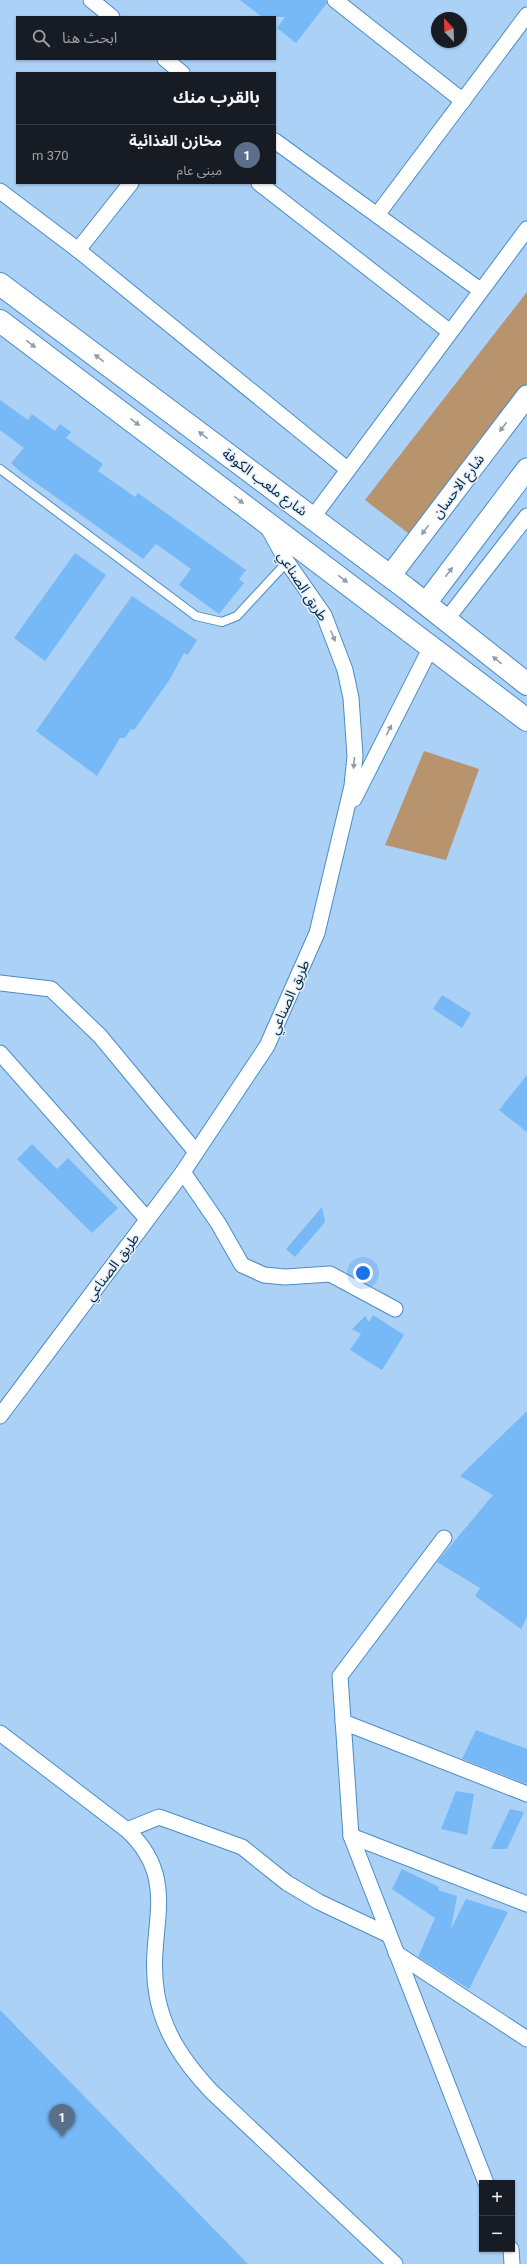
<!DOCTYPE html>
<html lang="ar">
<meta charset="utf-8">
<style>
:root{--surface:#171b24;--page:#242831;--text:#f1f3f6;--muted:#9ea1a6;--line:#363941;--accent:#2563eb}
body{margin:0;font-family:Roboto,"Noto Sans Arabic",sans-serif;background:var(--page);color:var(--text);direction:rtl}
.controls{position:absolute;right:12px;bottom:12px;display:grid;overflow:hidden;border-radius:0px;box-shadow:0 1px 3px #0004}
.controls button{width:36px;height:36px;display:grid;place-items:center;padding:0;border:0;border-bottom:1px solid var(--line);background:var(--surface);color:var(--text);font:20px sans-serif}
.compass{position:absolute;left:431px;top:12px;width:36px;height:36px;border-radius:50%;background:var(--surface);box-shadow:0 1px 3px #0004;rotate:337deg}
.you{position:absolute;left:363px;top:1273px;width:14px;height:14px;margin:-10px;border:3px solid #fff;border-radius:50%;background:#1a73e8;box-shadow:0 0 0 6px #1a73e833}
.badge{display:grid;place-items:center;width:26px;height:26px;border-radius:50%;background:var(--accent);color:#fff;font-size:13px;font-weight:700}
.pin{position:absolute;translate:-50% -33px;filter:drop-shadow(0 1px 2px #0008)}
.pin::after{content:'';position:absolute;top:21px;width:14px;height:12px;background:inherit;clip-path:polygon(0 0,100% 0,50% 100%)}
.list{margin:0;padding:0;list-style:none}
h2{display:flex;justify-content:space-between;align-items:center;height:52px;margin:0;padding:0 16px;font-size:17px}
h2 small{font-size:13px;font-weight:400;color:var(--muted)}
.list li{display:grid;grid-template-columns:26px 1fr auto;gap:12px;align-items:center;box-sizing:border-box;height:60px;padding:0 16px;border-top:1px solid var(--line)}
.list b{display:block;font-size:15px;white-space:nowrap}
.list p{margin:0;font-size:13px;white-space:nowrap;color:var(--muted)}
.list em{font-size:13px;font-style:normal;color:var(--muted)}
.icon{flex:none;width:22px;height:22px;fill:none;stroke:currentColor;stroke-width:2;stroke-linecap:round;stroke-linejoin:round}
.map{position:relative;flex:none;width:527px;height:2264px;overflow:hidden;direction:ltr}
.search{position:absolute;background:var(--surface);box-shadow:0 1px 3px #0004;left:16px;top:16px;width:260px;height:44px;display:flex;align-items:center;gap:10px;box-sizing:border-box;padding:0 14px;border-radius:0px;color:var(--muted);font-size:15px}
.panel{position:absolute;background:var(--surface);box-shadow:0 1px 3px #0004;left:16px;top:72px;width:260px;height:112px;border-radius:0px;direction:rtl}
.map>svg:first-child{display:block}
.green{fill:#b7936e}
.building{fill:#76b9f6}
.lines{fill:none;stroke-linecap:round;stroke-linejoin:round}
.lane-casing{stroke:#4b8cc5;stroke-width:10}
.street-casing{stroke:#4b8cc5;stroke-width:17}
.secondary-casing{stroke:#4b8cc5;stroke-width:23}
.primary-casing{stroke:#4b8cc5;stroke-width:24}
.lane{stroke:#fff;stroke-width:8}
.street{stroke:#fff;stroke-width:15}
.secondary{stroke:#fff;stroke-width:21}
.primary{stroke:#fff;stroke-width:22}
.oneway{fill:#909ca7}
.labels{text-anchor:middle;stroke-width:3;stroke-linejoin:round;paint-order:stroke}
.street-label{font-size:14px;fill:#08243b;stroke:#e2effc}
</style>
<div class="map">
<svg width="527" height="2264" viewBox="0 0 527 2264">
<rect width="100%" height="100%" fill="#abd1f6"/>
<g class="green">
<path d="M527 292V400L421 543 365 500Z"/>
<path d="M424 751 479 769 446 860 385 845Z"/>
</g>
<g class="building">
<path d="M240 0H326L327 3 296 43 277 28 285 17H262Z"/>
<path d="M0 400 28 420 32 414 55 431 60 424 71 432 66 438 103 464 98 471 135 497 138 493 246 570 239 579 244 583 219 614 179 585 191 569 156 544 143 559 22 473 11 463 24 448 0 430Z"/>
<path d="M75 553 106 575 45 661 14 638Z"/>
<path d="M132 596 197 640 188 655 184 653 170 679 134 730 131 729 125 738H120L97 776 36 731Z"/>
<path d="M442 995 471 1013 462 1028 433 1009Z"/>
<path d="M527 1075V1132L499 1110Z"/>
<path d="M32 1144 57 1169 68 1158 118 1208 92 1233 17 1159Z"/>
<path d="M322 1207 325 1222 295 1257 286 1249Z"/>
<path d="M373 1315 404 1335 382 1370 350 1350 361 1334 352 1329 365 1316 369 1322Z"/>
<path d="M527 1411V1617L521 1629 475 1596 480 1588 437 1562 493 1495 460 1476Z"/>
<path d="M476 1730 527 1749V1784L462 1759Z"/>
<path d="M456 1791 474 1794 467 1835 441 1829Z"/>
<path d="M510 1809 524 1812 507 1849H491Z"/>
<path d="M402 1869 439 1887 438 1890 457 1896 451 1929 466 1899 508 1912 469 1989 418 1957 435 1918 392 1889Z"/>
<path d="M0 2010 248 2264H0Z"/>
</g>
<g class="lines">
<g class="lane-casing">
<path id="lane" d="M0 469 196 616 222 622 237 616 287 562"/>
</g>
<g class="street-casing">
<g id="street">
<path d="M91 0 112 17"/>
<path d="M335 0 463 101"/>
<path d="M165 59 182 73"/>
<path d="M275 141 480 290"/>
<path d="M259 183 450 332"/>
<path d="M0 191 78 250 347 469"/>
<path d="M377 215 527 15"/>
<path d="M78 250 131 183"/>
<path d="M313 517 527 229"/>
<path d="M447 619 527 516"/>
<path d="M354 799 431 647"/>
<path d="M0 983 51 989 100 1036 196 1152"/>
<path d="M0 1053 147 1219"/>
<path d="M183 1172 218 1223 242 1265 264 1275 285 1277 330 1274 395 1309"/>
<path d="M0 1416 183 1172 267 1046 317 933 352 786 355 756 351 698 345 670 324 615 287 562 266 524"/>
<path d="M444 1538 340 1676 351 1836 486 2183"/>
<path d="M343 1722 527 1794"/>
<path d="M0 1733 127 1830C183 1882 145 1931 157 1995 164 2034 185 2063 211 2091L395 2264"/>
<path d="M127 1830 159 1817 242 1847 287 1883 319 1902 389 1935"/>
<path d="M351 1836 527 1904"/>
<path d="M396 1953 527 2039"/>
<path d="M511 2249 512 2264"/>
</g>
</g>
<g class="secondary-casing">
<g id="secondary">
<path d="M390 576 527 396"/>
<path d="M426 603 527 469"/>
</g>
</g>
<g class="primary-casing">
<g id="primary">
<path d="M0 284 407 589 527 684"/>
<path d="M0 321 527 720"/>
</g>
</g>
<use href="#lane" class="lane"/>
<use href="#street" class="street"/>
<use href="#secondary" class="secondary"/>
<use href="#primary" class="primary"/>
</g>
<defs><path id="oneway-solid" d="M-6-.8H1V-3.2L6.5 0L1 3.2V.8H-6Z"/></defs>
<g class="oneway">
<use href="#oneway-solid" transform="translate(31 344) rotate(37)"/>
<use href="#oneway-solid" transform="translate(99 358) rotate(-143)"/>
<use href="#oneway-solid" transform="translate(135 422) rotate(37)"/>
<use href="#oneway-solid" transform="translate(503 427) rotate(127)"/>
<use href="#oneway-solid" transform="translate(203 435) rotate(-143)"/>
<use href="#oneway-solid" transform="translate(239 500) rotate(37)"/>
<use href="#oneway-solid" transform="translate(425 530) rotate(127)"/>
<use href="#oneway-solid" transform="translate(449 572) rotate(-53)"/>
<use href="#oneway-solid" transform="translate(343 579) rotate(37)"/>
<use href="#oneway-solid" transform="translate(333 636) rotate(67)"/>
<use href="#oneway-solid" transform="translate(497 660) rotate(-141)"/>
<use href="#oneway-solid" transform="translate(389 730) rotate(-63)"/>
<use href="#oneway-solid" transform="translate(354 763) rotate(95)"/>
</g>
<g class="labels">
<g class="street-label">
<text transform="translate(265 482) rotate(37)" y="5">شارع ملعب الكوفة</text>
<text transform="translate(458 486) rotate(-53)" y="5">شارع الاحسان</text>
<text transform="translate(303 586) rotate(57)" y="5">طريق الصناعي</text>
<text transform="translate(289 997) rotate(-66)" y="5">طريق الصناعي</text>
<text transform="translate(112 1267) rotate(-53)" y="5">طريق الصناعي</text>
</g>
</g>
</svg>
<div class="controls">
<button>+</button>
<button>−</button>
</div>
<svg class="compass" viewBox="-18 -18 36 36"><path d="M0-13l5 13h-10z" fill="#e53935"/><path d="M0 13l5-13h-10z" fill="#9ea1a6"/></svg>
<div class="you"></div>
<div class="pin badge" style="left:62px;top:2137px;background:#5c6f8a">1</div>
<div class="search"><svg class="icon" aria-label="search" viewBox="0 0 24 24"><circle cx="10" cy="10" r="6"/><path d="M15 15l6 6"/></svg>ابحث هنا</div>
<section class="panel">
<h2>بالقرب منك<small></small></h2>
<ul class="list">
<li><span class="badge" style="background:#5c6f8a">1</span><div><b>مخازن الغذائية</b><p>مبنى عام</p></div><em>370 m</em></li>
</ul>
</section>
</div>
